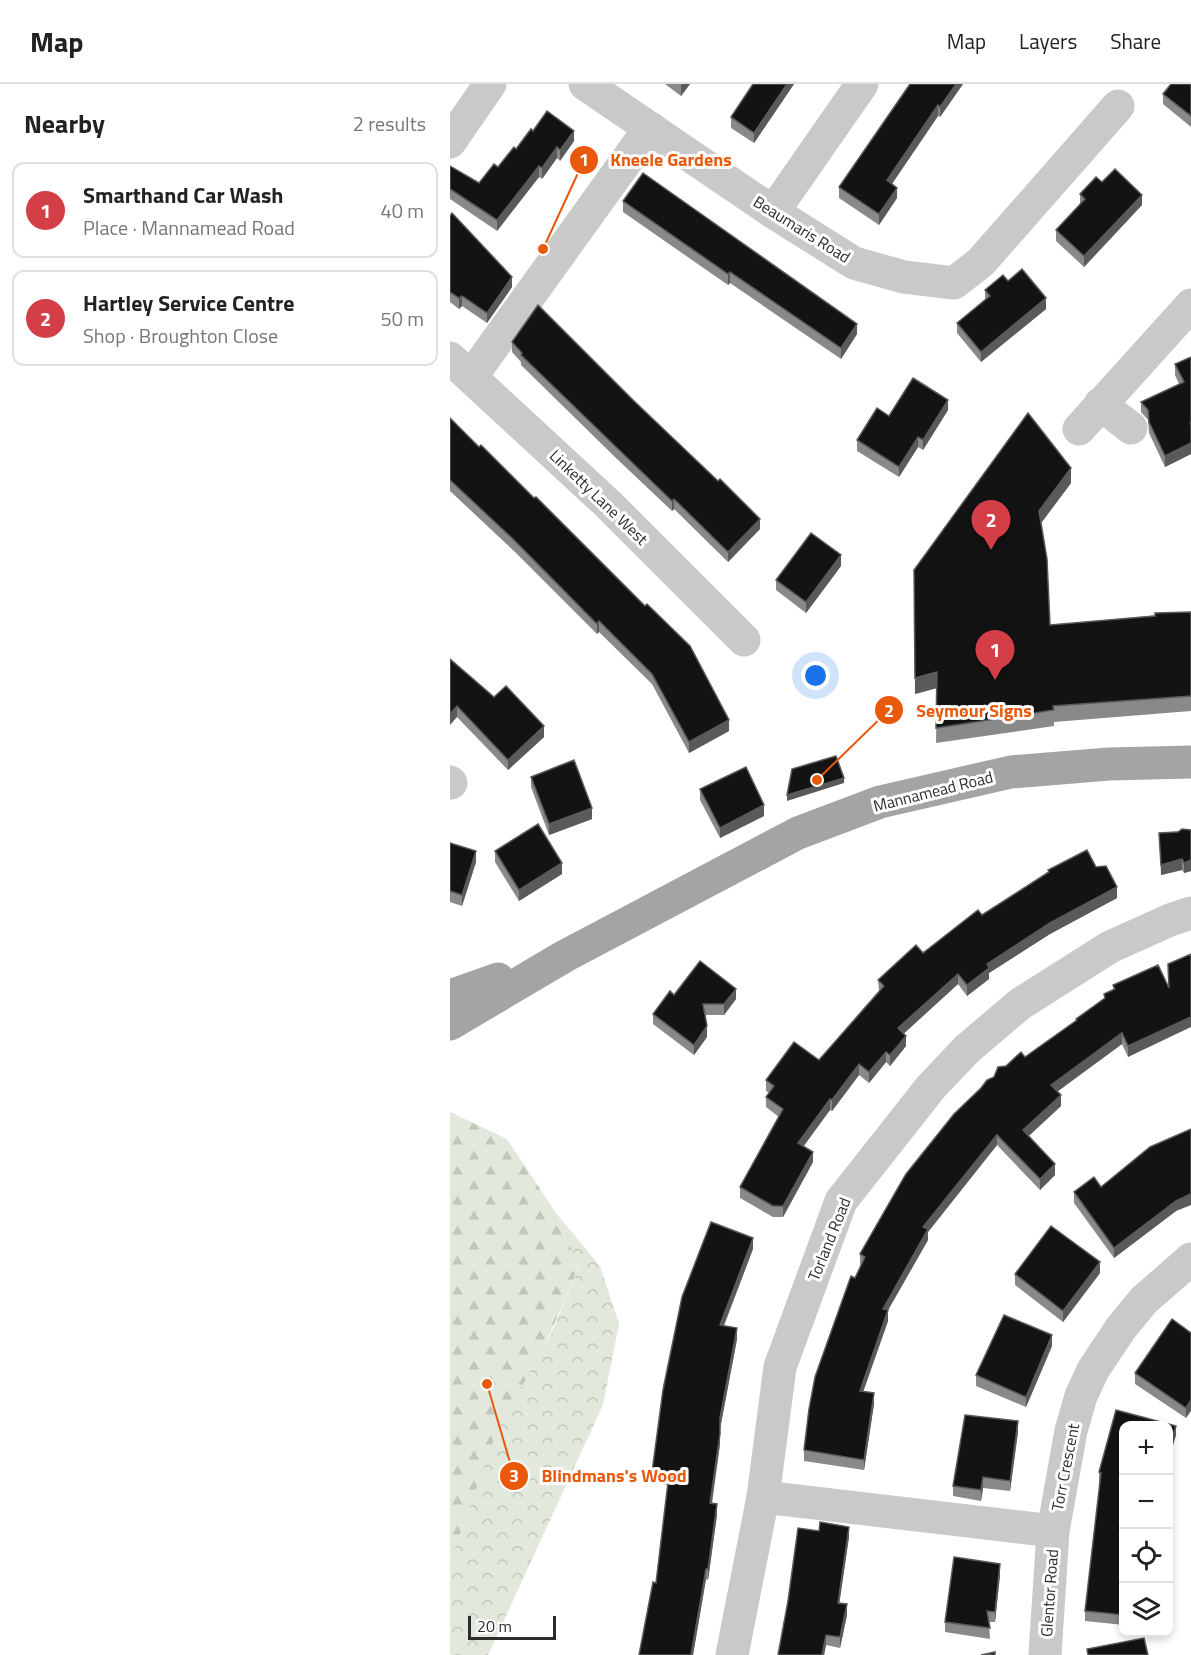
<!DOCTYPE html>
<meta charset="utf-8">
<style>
:root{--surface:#fff;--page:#f6f6f6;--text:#222;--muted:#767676;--line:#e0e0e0;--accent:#d33e47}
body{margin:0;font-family:"Titillium Web",sans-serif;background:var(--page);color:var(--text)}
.controls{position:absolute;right:18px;bottom:18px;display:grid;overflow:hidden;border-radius:12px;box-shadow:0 3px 9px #0003}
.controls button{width:54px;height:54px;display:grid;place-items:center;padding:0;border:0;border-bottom:2px solid var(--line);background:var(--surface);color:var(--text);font:30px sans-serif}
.scale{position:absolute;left:18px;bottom:15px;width:88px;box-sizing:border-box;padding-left:6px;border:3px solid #2c2c2c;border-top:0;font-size:16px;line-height:21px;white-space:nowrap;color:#2c2c2c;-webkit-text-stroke:4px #fff;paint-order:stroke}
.you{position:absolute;left:366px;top:592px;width:21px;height:21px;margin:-15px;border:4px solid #fff;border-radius:50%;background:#1a73e8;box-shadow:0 0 0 9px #1a73e833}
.badge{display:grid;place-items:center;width:39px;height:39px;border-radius:50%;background:var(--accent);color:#fff;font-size:20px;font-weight:700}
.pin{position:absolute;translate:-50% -50px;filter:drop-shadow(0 2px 3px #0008)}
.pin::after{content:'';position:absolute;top:32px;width:21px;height:18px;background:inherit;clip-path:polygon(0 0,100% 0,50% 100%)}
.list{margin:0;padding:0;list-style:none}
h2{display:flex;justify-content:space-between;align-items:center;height:78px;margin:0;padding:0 24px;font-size:26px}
h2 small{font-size:20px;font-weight:400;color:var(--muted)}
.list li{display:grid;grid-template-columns:39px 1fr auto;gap:18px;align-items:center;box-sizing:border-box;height:96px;margin:0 12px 12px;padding:0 12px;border:2px solid var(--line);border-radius:12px}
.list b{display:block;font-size:22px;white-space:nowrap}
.list p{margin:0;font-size:20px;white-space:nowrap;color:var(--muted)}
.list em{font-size:20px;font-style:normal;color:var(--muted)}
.icon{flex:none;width:33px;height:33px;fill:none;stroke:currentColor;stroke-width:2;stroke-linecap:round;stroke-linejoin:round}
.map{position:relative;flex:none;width:741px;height:1571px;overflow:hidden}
header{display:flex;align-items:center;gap:36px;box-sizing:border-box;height:84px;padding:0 30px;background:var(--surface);border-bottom:2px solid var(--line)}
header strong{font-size:28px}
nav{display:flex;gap:33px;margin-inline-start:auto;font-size:21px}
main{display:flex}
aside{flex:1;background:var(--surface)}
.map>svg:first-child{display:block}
.forest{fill:url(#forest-firs)}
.park{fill:url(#park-crowns)}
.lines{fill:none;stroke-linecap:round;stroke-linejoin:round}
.minor{stroke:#c9c9c9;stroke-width:33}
.major{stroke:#a4a4a4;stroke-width:33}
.wall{fill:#898989}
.shaded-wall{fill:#5a5a5a}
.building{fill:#131313;stroke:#5a5a5a;stroke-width:1.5}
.labels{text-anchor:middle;stroke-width:6;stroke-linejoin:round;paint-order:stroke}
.street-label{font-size:16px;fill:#2c2c2c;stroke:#fff}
.leader{fill:none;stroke:#e8590c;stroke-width:2}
.callout-dot{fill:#e8590c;stroke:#fff;stroke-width:2}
.mark-label{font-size:18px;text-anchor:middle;font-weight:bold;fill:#fff}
.callout-label{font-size:18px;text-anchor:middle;font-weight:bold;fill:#e8590c;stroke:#fff;stroke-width:6;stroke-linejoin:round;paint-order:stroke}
</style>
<header>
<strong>Map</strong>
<nav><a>Map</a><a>Layers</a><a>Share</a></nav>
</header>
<main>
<aside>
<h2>Nearby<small>2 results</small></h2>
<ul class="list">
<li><span class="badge">1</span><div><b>Smarthand Car Wash</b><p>Place · Mannamead Road</p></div><em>40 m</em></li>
<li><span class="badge">2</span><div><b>Hartley Service Centre</b><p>Shop · Broughton Close</p></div><em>50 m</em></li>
</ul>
</aside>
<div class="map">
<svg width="741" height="1571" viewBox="0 0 741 1571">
<defs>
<pattern id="forest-firs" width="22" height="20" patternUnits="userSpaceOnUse" patternTransform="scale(1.5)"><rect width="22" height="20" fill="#e2e8db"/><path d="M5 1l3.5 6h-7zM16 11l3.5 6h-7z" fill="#c2c7bc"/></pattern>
<pattern id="park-crowns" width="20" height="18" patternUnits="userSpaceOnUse" patternTransform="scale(1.5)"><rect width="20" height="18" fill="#e2e8db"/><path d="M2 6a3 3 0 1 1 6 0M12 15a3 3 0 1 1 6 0" fill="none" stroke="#c2c7bc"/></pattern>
</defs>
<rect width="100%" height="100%" fill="#fff"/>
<path class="forest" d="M0 1028 57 1055 106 1129 129 1181C89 1281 40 1376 0 1475Z"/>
<path class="park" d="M106 1129 150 1182 169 1240 153 1321 38 1571H0V1475L15 1438 46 1349 101 1250 129 1182Z"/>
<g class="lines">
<g class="minor">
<path d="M135 0 323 128 404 179 454 193 504 199 531 178 668 22"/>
<path d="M0 58 40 0"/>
<path d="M323 128 412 0"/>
<path d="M0 274 158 420 294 556"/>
<path d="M21 293 200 44"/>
<path d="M650 320 681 344"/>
<path d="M629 345 741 221"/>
<path d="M0 698 1 699"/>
<path d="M313 1413 603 1447"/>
<path d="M282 1571 313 1413 330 1283 391 1117 481 1003 517 965 570 920 660 863 720 836 741 829"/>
<path d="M595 1571 603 1447 621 1347 631 1312 643 1286 671 1244 694 1216 741 1175"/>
</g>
<g class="major">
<path d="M0 912 48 895"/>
<path d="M0 940 115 872 348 749 430 718 561 688 659 680 741 678"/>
</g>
</g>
<g class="wall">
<path d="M215 0H240L231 12Z"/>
<path d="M303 0H344L304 59 281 44V33Z"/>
<path d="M460 0H513L490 33 488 32 442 100 447 114 429 141 389 114V103Z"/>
<path d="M741 0V43L713 20V10Z"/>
<path d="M83 47 124 57 110 77 107 74 92 95 89 93 47 147 0 115V82L29 99 48 83Z"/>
<path d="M652 98 692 121 634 183 606 157V146L630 121V110Z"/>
<path d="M173 117 407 250 391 275 280 199 278 201 173 128Z"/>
<path d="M0 132 62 203 37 239 12 222 9 225 0 218Z"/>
<path d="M558 197 596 225 531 278 507 249V239L535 215V206Z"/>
<path d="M62 258 310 445 278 478 224 425 222 427 166 374 71 281V278L62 268Z"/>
<path d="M741 273V370L715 383 699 349 698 336 691 328V318L729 300 725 291V280Z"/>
<path d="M498 326 473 366 468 363 449 393 407 367V356L439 332Z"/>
<path d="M0 334 29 363 279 647 239 669 202 600 149 548 147 550 64 467 0 407Z"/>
<path d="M621 399 591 439 600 541 741 528V627L604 638V642L486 659 487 604 465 610 464 486Z"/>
<path d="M391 482 356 529 326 506V496Z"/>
<path d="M0 575 44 613 94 653 58 686 7 633Z"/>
<path d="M81 693 142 735 99 751 81 703Z"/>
<path d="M250 705 314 732 270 754 250 716Z"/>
<path d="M741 746V787L734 789 732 786 711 791 709 749Z"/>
<path d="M0 759 26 778 12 822 0 818Z"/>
<path d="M45 767 112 790 69 817 45 778Z"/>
<path d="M646 783 667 814 600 850 539 889V895L517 912 508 900 454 949 456 962 440 982 436 978 419 999 409 991 382 1027 380 1026 353 1062 363 1078 333 1133H323L290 1114V1103L329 1033 316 1023V1013L319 1009 316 1007V996L369 976 429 907 428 896 532 831 598 788V786Z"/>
<path d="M741 870 678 973 672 960 607 1008 611 1022 579 1052 605 1091 590 1106 547 1061 478 1148V1156L438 1226V1237L413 1307 424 1320 414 1386 354 1377V1366L405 1194 411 1182 410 1181V1170L544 993 556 982 575 973 626 937V935L654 915V910L663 906V901L719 902 718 880Z"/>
<path d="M224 911 286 915 274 931H255L257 953 244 971 203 940V930Z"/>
<path d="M651 1103 726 1127 664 1174 624 1119V1108Z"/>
<path d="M303 1165 274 1242 287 1255 270 1345V1360L262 1420 267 1431 258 1496 256 1495 243 1571H189L206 1499 218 1401 202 1398V1388Z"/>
<path d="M650 1189 613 1238 565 1201V1190Z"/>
<path d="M741 1249 736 1334 685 1300V1289Z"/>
<path d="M602 1262 576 1323 526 1302V1291Z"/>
<path d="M666 1326 726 1342V1351L718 1378V1341H674V1541L635 1537V1527L650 1398H649V1388Z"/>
<path d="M568 1348 560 1407 533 1404 531 1417 503 1412V1402Z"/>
<path d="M399 1453 389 1519 397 1531 390 1564 376 1561 374 1571H328Z"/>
<path d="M550 1491 545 1538H539L540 1555 495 1548V1538Z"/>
</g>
<g class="shaded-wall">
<path d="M232 0H240L231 12V1Z"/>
<path d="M337 0H344L304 59V49Z"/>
<path d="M506 0H513L490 33V23Z"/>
<path d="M488 21V32L437 107V96Z"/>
<path d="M124 47V57L110 77V66Z"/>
<path d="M107 63V74L92 95V84Z"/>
<path d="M89 82V93L47 147V136Z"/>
<path d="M447 104V114L429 141V130Z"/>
<path d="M692 111V121L634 183V172Z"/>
<path d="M280 188V199L278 201V190Z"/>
<path d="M62 193V203L37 239V229Z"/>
<path d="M12 212V222L9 225V214Z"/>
<path d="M596 214V225L531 278V268Z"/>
<path d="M407 240V250L391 275V264Z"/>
<path d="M498 316V326L473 366V356Z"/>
<path d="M468 353V363L449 393V383Z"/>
<path d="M741 359V370L715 383V372Z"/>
<path d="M621 384V399L589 442V427Z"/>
<path d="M224 415V425L222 427V417Z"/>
<path d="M310 435V445L278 478V468Z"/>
<path d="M391 471V482L356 529V518Z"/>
<path d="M149 537V548L147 550V540Z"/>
<path d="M487 588V604L465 610V594Z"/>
<path d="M7 622V633L0 641V630Z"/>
<path d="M279 636V647L239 669V658Z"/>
<path d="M94 642V653L58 686V676Z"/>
<path d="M394 694V699L337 717V711Z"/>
<path d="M314 721V732L270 754V744Z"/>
<path d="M142 724V735L99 751V740Z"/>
<path d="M26 767V778L12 822V811Z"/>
<path d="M732 775V786L711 791V781Z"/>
<path d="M741 776V787L734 789V779Z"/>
<path d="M112 779V790L69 817V806Z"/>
<path d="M667 803V814L600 850 539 889V895L517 912V901L537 880 600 839Z"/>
<path d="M508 890V900L448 955V944Z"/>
<path d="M286 905V915L274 931V920Z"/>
<path d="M741 933V943L678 973V962Z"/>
<path d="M257 942V953L244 971V961Z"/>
<path d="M672 949V960L601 1012V1001Z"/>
<path d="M456 952V962L440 982V971Z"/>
<path d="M436 968V978L419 999V988Z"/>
<path d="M409 980V991L382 1027V1016Z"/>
<path d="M611 1011V1022L573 1057V1046Z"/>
<path d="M380 1015V1026L348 1070V1059Z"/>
<path d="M547 1051V1061L478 1148V1156L433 1235V1225L473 1143Z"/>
<path d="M363 1068V1078L333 1133V1122Z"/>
<path d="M605 1080V1091L590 1106V1095Z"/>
<path d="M741 1110V1121L726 1127 664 1174V1164L726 1117Z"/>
<path d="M303 1154V1165L270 1251V1241Z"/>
<path d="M650 1178V1189L613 1238V1227Z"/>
<path d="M438 1226V1237L410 1317V1307Z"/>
<path d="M287 1244V1255L270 1345V1334Z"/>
<path d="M602 1251V1262L576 1323V1313Z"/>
<path d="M424 1309V1320L414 1386V1376Z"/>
<path d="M741 1316V1327L736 1334V1324Z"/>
<path d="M568 1337V1348L560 1407V1397Z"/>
<path d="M726 1342V1351L718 1378V1368Z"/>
<path d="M270 1350V1360L260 1430V1419Z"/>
<path d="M533 1393V1404L531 1417V1406Z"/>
<path d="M267 1420V1431L258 1496V1485Z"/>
<path d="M399 1443V1453L388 1529V1519Z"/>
<path d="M550 1480V1491L545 1538V1528Z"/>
<path d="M256 1485V1495L243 1571H241Z"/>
<path d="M397 1520V1531L390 1564V1553Z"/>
<path d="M376 1551V1561L374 1571H372Z"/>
</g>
<g class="building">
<path d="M303 0H337L304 49 281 33Z"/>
<path d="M460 0H506L490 23 488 21 437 96 447 104 429 130 389 103Z"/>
<path d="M721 0H741V32L713 10Z"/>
<path d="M97 27 124 47 110 66 107 63 92 84 89 82 47 136 0 105V82L29 99 44 80 48 83 64 63 66 65 81 45 83 47Z"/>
<path d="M665 85 692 111 634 172 606 146 635 115 630 110 646 93 652 98Z"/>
<path d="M193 89 407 240 391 264 280 188 278 190 173 117Z"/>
<path d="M2 129 62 193 37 229 12 212 9 214 0 208V132Z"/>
<path d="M572 185 596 214 531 268 507 239 540 212 535 206 553 191 558 197Z"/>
<path d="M88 221 184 317 268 397 270 395 310 435 278 468 224 415 222 417 166 363 71 271 72 269 62 258Z"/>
<path d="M741 273V338L740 339 741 341V359L715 372 699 338 698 326 691 318 734 298 725 280Z"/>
<path d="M463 294 498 316 473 356 468 353 449 383 407 356 427 324 439 332Z"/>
<path d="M578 329 621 384 589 427 597 475 600 541 705 532V529L741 528V612L603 622 604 626 486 644 487 588 465 594 464 486Z"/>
<path d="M0 334 29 363 31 361 84 414 86 413 195 522 197 520 240 562 279 636 239 658 202 590 149 537 147 540 64 456 0 396Z"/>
<path d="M361 449 391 471 356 518 326 496Z"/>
<path d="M0 575 44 613 56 602 94 642 58 676 7 622 0 630Z"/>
<path d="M386 672 394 694 337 711 342 685Z"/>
<path d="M124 676 142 724 99 740 81 693Z"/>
<path d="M296 683 314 721 270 744 250 705Z"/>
<path d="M88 740 112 779 69 806 45 767Z"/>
<path d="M732 745 741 746V776L734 779 732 775 711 781 709 749 728 748Z"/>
<path d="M0 759 26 767 12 811 0 807Z"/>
<path d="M637 766 646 783 656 782 667 803 600 839 537 880 539 884 517 901 508 890 448 944 456 952 440 971 436 968 419 988 409 980 382 1016 380 1015 348 1059 363 1068 333 1122H323L290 1103 333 1025 316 1013 324 1002 316 996 344 958 369 976 434 902 428 896 466 861 473 869 528 826 532 831 599 788 598 786Z"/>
<path d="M741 870V933L678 962 672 949 601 1001 611 1011 573 1046 605 1080 590 1095 547 1051 473 1143 478 1145 433 1225 438 1226 410 1307 424 1309 414 1376 354 1366 359 1325 365 1293 401 1192 405 1194 415 1173 410 1170 456 1090 504 1030 531 1004 537 996 544 993 548 983 556 982 571 968 575 973 627 936 626 935 655 914 654 910 665 905 663 901 708 881 719 904 718 880Z"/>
<path d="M250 877 286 905 274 920H253L257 942 244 961 203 930 220 907 224 911Z"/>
<path d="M741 1045V1110L726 1117 664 1164 624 1108 644 1093 651 1103 700 1063Z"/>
<path d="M261 1138 303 1154 270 1241 287 1244 270 1334V1350L260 1419 267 1420 258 1485H256L241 1571H189L203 1498 206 1499 219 1390 202 1388 213 1306 232 1213Z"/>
<path d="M601 1142 650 1178 613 1227 565 1190Z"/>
<path d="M554 1231 602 1251 576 1313 526 1291Z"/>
<path d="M722 1235 741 1249V1316L736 1324 685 1289Z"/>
<path d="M666 1326 726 1342 718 1368V1341H674V1531L635 1527 651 1389 649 1388Z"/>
<path d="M515 1331 568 1337 560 1397 533 1393 531 1406 503 1402Z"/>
<path d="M370 1438 399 1443 388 1519 397 1520 390 1553 376 1551 372 1571H328L338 1517 348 1444 369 1447Z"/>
<path d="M504 1473 550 1480 545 1528 537 1527 540 1544 495 1538Z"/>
<path d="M694 1554 698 1571H638L637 1565Z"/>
<path d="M545 1568V1571H531Z"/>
</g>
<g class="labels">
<g class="street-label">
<text transform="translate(352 145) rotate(32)" y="6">Beaumaris Road</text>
<text transform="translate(149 413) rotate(44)" y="6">Linketty Lane West</text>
<text transform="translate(483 707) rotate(-14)" y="6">Mannamead Road</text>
<text transform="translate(379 1155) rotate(-68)" y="6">Torland Road</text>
<text transform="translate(615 1383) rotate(-79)" y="6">Torr Crescent</text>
<text transform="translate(599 1509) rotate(-86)" y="6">Glentor Road</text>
</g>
</g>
<path class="leader" d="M93 165L134 76M367 696L439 626M37 1300L64 1392"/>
<g class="callout-dot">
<circle cx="93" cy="165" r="6"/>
<circle cx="367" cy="696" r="6"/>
<circle cx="37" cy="1300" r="6"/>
<circle cx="134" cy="76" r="15"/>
<circle cx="439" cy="626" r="15"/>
<circle cx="64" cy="1392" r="15"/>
</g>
<g class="mark-label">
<text x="134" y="82">1</text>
<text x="439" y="633">2</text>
<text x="64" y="1398">3</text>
</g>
<g class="callout-label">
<text x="221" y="82">Kneele Gardens</text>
<text x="524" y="633">Seymour Signs</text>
<text x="164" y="1398">Blindmans's Wood</text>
</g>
</svg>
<div class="controls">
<button>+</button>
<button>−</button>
<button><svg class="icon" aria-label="locate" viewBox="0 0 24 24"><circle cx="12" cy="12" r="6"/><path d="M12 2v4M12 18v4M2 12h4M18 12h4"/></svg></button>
<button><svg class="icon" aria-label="layers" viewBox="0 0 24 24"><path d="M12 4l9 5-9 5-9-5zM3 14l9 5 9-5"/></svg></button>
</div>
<div class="scale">20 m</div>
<div class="you"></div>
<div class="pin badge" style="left:545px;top:596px">1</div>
<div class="pin badge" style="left:541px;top:466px">2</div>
</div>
</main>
